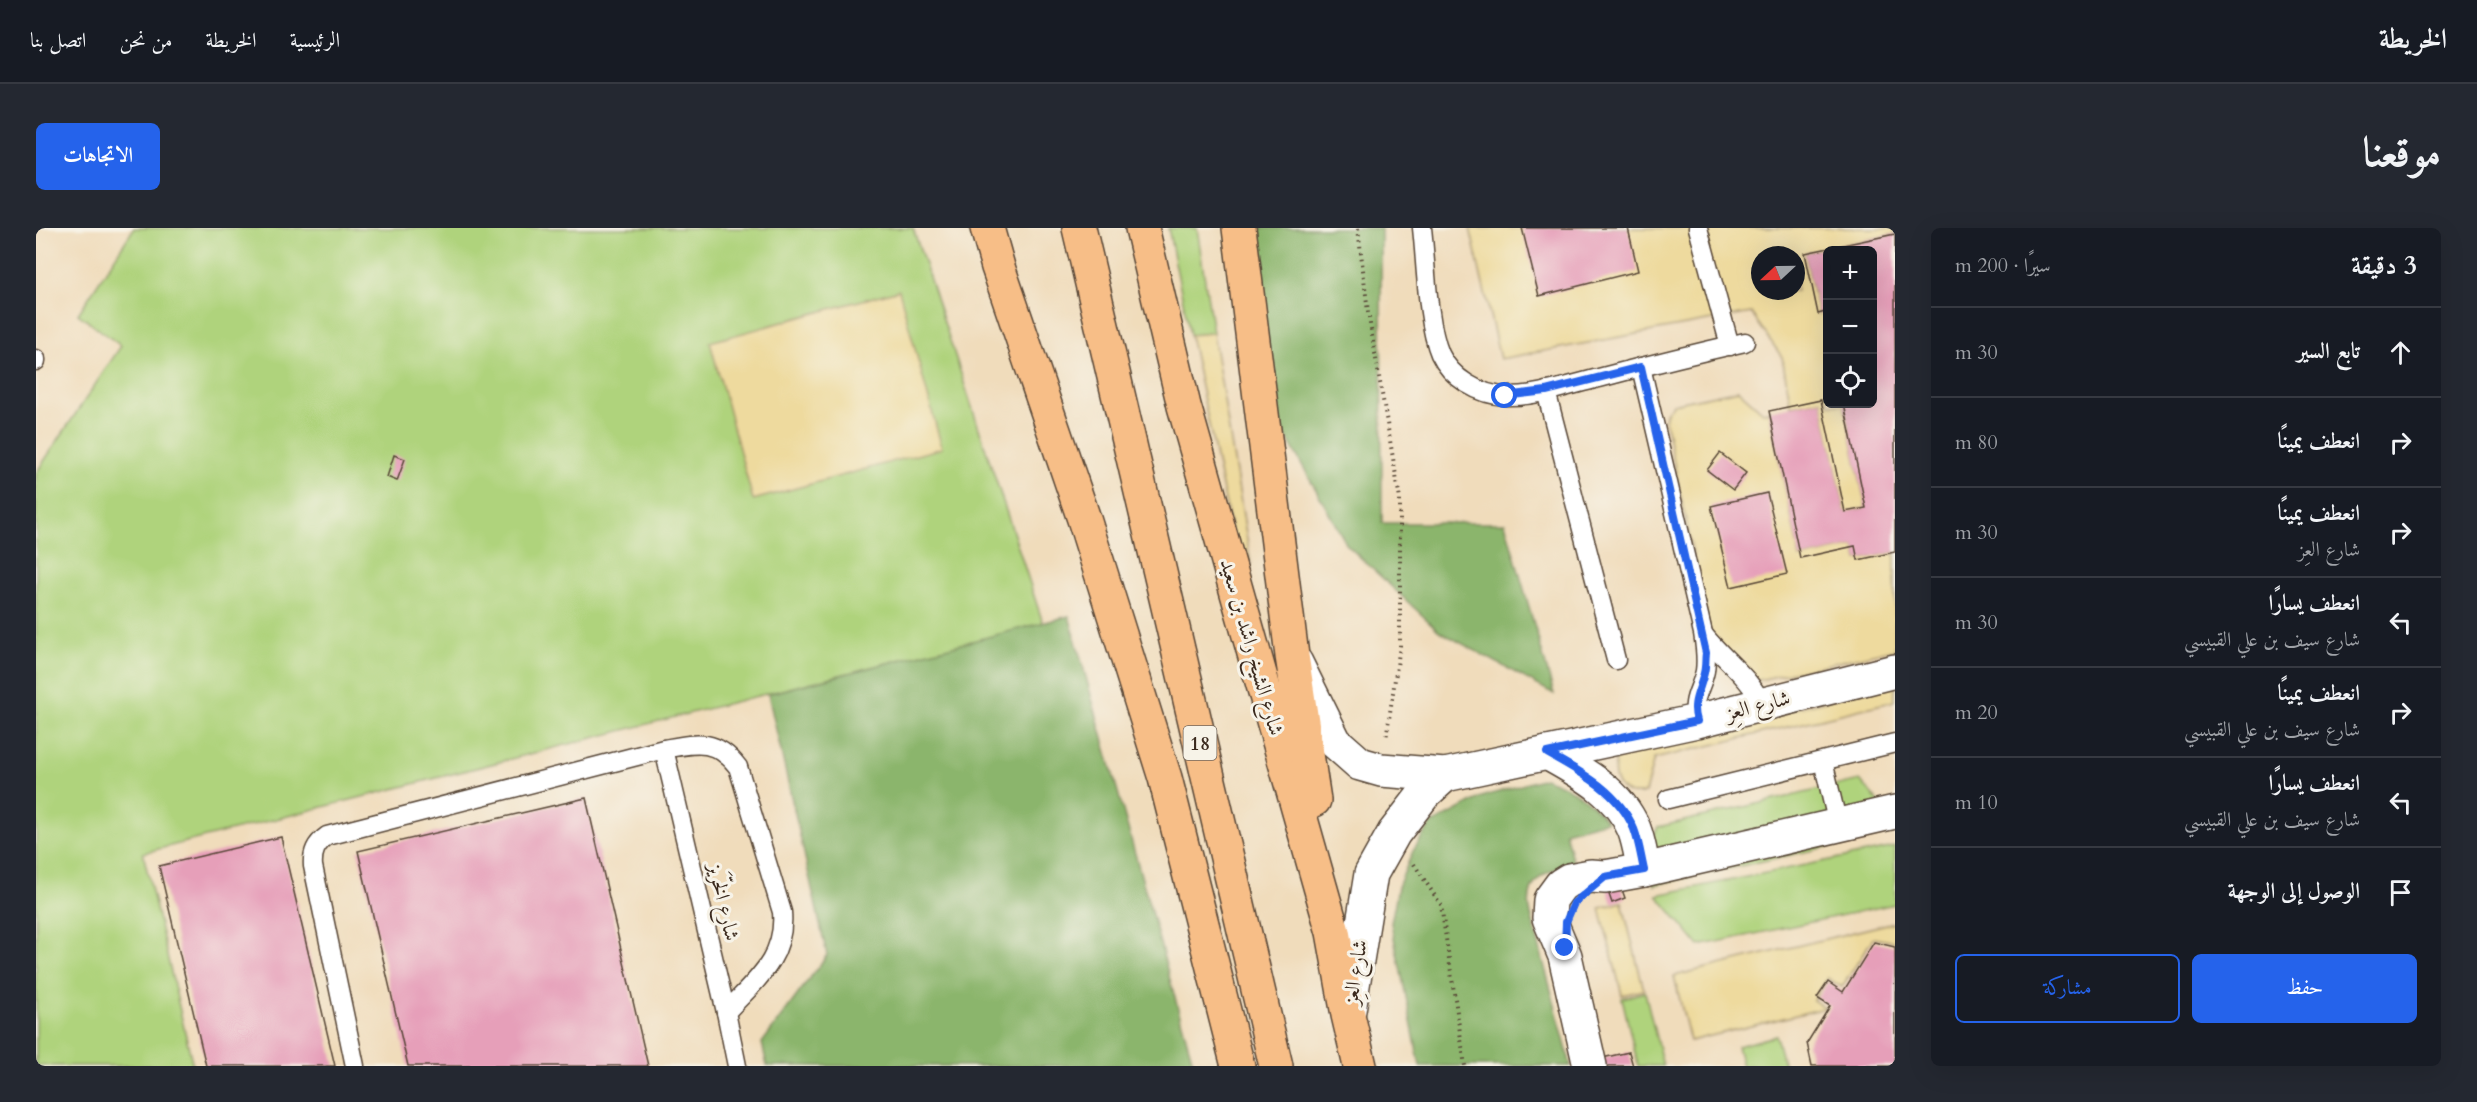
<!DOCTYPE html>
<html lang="ar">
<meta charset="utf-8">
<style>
:root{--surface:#171b24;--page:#242831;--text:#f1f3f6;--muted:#9ea1a6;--line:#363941;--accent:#2563eb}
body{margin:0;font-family:Cardo,Amiri,serif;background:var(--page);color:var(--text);direction:rtl}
.controls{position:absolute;right:18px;top:18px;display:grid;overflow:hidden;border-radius:9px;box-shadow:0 6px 24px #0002}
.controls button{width:54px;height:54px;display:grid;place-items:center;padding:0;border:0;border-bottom:2px solid var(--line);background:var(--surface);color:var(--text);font:30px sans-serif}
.compass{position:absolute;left:1715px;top:18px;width:54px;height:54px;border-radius:50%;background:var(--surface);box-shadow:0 6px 24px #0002;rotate:248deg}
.stop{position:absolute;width:18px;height:18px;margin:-14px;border:4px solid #2563eb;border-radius:50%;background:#fff}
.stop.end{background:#2563eb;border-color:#fff;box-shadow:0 2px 6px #0008}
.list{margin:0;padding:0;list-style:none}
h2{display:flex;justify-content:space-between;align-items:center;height:78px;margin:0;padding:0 24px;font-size:26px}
h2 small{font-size:20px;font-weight:400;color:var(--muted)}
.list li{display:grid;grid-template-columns:39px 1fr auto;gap:18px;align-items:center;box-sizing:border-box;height:90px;padding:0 24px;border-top:2px solid var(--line)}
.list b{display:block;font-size:22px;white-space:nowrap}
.list p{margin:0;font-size:20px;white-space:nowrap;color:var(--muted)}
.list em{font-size:20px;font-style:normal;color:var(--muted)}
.actions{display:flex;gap:12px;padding:18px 24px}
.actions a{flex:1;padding:14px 0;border:2px solid var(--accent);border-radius:9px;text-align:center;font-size:21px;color:var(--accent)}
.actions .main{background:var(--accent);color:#fff}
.icon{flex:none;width:33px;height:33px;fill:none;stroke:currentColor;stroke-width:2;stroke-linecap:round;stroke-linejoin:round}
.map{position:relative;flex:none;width:1859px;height:838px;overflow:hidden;direction:ltr;border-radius:9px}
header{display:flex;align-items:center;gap:36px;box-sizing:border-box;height:84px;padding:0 30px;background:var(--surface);border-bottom:2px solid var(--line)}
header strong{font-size:28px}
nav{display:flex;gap:33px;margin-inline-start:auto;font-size:21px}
.intro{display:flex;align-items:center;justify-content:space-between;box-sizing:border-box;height:144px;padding:0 36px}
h1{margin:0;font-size:42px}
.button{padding:15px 27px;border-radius:9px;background:var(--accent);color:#fff;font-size:21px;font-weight:700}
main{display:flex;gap:36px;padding:0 36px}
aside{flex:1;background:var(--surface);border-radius:9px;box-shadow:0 6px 24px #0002}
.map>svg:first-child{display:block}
.green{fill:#afd37c;stroke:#757e4d;stroke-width:1.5}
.forest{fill:#8bb56c;stroke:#637045;stroke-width:1.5}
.sand{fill:#eeda9e;stroke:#94825e;stroke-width:1.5;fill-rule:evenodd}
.building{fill:#e69fb9}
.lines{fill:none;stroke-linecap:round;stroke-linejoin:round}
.lane-casing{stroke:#564536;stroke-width:21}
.street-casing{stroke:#564536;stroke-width:36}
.primary-casing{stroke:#564536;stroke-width:36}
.path{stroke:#564536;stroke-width:4;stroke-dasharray:1.5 4.5;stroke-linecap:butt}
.lane{stroke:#fff;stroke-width:18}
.street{stroke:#fff;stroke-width:33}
.primary{stroke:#f7be87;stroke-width:33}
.route{stroke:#2563eb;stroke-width:8}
.labels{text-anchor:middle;stroke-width:6;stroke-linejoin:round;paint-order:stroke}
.shield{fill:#f7f3e8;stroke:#73665b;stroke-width:1.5}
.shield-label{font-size:20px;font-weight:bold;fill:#3b2a1e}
.street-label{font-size:21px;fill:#3b2a1e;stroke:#f7f3e8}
</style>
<header>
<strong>الخريطة</strong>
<nav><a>الرئيسية</a><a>الخريطة</a><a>من نحن</a><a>اتصل بنا</a></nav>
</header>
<div class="intro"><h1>موقعنا</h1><a class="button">الاتجاهات</a></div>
<main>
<aside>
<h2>3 دقيقة<small>سيرًا · 200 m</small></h2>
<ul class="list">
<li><svg class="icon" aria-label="ahead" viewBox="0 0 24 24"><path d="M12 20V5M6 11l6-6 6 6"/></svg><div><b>تابع السير</b></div><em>30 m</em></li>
<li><svg class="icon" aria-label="right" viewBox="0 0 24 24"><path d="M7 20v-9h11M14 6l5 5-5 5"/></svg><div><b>انعطف يمينًا</b></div><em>80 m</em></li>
<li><svg class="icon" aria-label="right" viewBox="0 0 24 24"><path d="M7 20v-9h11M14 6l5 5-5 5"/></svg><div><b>انعطف يمينًا</b><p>شارع العِز</p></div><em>30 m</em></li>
<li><svg class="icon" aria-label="left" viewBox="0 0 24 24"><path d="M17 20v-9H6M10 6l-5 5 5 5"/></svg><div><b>انعطف يسارًا</b><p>شارع سيف بن علي القبيسي</p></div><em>30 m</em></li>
<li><svg class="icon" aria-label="right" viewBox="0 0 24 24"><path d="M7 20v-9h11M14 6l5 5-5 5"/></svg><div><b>انعطف يمينًا</b><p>شارع سيف بن علي القبيسي</p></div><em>20 m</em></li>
<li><svg class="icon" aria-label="left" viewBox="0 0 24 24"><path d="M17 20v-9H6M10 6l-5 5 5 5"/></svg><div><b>انعطف يسارًا</b><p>شارع سيف بن علي القبيسي</p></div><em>10 m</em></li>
<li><svg class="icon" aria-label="arrive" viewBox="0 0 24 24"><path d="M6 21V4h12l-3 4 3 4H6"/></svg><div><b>الوصول إلى الوجهة</b></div></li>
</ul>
<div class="actions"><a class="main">حفظ</a><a>مشاركة</a></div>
</aside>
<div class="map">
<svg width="1859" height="838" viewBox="0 0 1859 838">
<rect width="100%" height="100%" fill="#f7f3e8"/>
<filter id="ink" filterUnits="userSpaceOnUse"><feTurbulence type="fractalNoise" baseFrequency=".0167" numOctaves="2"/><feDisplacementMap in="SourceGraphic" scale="12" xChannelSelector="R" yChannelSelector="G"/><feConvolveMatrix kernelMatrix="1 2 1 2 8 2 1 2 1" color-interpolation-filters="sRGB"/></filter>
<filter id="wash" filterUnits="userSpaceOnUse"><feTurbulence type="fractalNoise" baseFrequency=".008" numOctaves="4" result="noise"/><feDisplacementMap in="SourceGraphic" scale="24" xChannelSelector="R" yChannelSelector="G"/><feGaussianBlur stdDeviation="1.35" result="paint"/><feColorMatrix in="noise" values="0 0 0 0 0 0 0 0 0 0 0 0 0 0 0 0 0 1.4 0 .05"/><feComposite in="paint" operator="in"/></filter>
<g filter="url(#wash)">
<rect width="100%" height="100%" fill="#f0dcbb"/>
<g class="green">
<path d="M98 0H877L1007 395 107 625 157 838H0V245L85 118 42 86Z"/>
<path d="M1132 0H1161L1177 105 1154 107Z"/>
<path d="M1824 552 1859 593V604L1618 657 1610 623 1622 599Z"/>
<path d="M1859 619V676L1663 718 1621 667Z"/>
<path d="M1609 764 1627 838H1602L1586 770Z"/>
<path d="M1740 808 1748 838H1706L1701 818Z"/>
</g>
<g class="forest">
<path d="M1216 0H1345L1346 295H1469L1518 466 1403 403 1311 317 1241 192Z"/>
<path d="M1033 388 1158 838H731L726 815 791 727 732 466Z"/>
<path d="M1508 550C1535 559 1553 571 1571 593L1529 604 1537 635C1511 643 1489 650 1494 683L1535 838H1384L1355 695 1362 659 1377 623 1394 597 1446 569Z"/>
</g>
<g class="sand">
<path d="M1434 0H1859V6L1769 25 1782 86 1789 84 1791 95 1792 176H1808L1830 280 1809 284 1785 172 1755 178 1746 129 1715 85 1464 131ZM1724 27H1760V63H1724Z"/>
<path d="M863 62 906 220 717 272 674 114Z"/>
<path d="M1177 105 1215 336 1210 350 1203 338 1154 107Z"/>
<path d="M1702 162 1727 184 1733 183 1764 330 1819 318 1822 332 1859 324V421L1719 453 1678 428 1629 192 1630 184 1637 176Z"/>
<path d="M1859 455V473L1618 531 1609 565C1583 572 1572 548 1582 526Z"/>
<path d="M1586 674 1608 762 1586 767 1564 680Z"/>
<path d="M1859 694V714L1837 710 1806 759 1791 750 1777 772 1789 780 1654 813 1638 748Z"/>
</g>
<g id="blocks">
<g class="building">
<path d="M1486 0H1592L1602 43 1503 68Z"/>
<path d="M1859 6V324L1822 332 1819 318 1764 330 1733 183 1785 172 1809 284 1830 280 1808 176H1836V22H1792L1790 90 1789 84 1782 86 1769 25Z"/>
<path d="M1684 225 1710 245 1697 262 1671 242Z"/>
<path d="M358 227 369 231 361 253 351 249Z"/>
<path d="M1731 265 1751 346 1695 359 1675 278Z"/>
<path d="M550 570 612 838H372L322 623Z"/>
<path d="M245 609 299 838H170L123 638Z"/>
<path d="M1582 650 1589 670 1576 675 1569 655Z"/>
<path d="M1838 714 1859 719V838H1776L1771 815 1794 778 1781 770 1792 754 1807 764Z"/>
<path d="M1593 824 1597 838H1568L1566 830Z"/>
</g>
</g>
</g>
<g filter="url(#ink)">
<use href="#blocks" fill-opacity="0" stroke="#564536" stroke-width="1.5"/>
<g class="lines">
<g class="lane-casing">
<g id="lane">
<path d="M1386 0C1390 34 1391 96 1404 126 1415 150 1443 167 1470 168 1501 169 1533 157 1563 150 1612 137 1660 125 1709 114"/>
<path d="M1662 0 1694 118"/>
<path d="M0 131V133"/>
<path d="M1605 139 1667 405C1669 418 1671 430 1669 443 1665 463 1654 471 1661 493"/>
<path d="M1510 163 1580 432"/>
<path d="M1668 407C1686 430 1714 449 1725 475"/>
<path d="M628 521 690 784 701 838"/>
<path d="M1787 533 1802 597"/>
<path d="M1632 571 1859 515"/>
<path d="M319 838 277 638C276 624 280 616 291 608L628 521C661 515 680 510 702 539L746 684C750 730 719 753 690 784"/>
</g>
</g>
<g class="street-casing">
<g id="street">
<path d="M1260 435 1299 514 1324 536 1345 542 1409 547 1661 493 1859 443"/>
<path d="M1511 525C1545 544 1582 563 1598 601 1603 614 1605 629 1608 642"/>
<path d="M1313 782 1335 646 1358 605 1389 565 1409 547"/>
<path d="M1554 838 1529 728 1513 690 1514 672 1525 657 1533 652 1555 648 1569 649 1608 642 1859 584"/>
</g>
</g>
<g class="primary-casing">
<g id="primary">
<path d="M951 0 962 39 1048 291 1129 550 1202 838"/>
<path d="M1043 0 1240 838"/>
<path d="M1106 0 1148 178 1297 704 1312 787 1324 838"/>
<path d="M1203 0 1256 428 1278 572"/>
</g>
</g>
<g class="path">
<path d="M1322 0 1332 84 1364 271V418L1350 511"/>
<path d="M1378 636 1405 677 1429 838"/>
</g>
<use href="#lane" class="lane"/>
<use href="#street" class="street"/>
<use href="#primary" class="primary"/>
</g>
</g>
<g class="lines" filter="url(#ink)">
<path class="route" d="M1469 168 1510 163 1605 139 1670 425C1669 431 1670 438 1668 445 1664 463 1655 474 1661 493L1511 525C1545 544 1582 563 1598 601 1603 614 1605 629 1608 642L1569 649 1538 675 1530 694 1529 720"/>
</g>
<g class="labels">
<rect class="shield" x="1147.5" y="498" width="33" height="34" rx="4.5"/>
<g class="shield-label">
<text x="1164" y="522">18</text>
</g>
<g class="street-label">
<text transform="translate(1216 419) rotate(74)" y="7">شارع الشيخ راشد بن سعيد</text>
<text transform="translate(1722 477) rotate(-14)" y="7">شارع العِز</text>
<text transform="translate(688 674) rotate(77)" y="7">شارع الخّرَيز</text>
<text transform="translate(1319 744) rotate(-81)" y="7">شارع العِز</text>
</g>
</g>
</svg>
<div class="controls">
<button>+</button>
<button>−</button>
<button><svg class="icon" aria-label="locate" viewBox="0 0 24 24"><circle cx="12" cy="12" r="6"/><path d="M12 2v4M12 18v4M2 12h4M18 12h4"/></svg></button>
</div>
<svg class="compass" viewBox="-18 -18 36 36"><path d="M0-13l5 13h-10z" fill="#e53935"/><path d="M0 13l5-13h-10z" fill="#9ea1a6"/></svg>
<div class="stop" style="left:1469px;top:168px"></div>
<div class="stop end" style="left:1529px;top:720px"></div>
</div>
</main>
